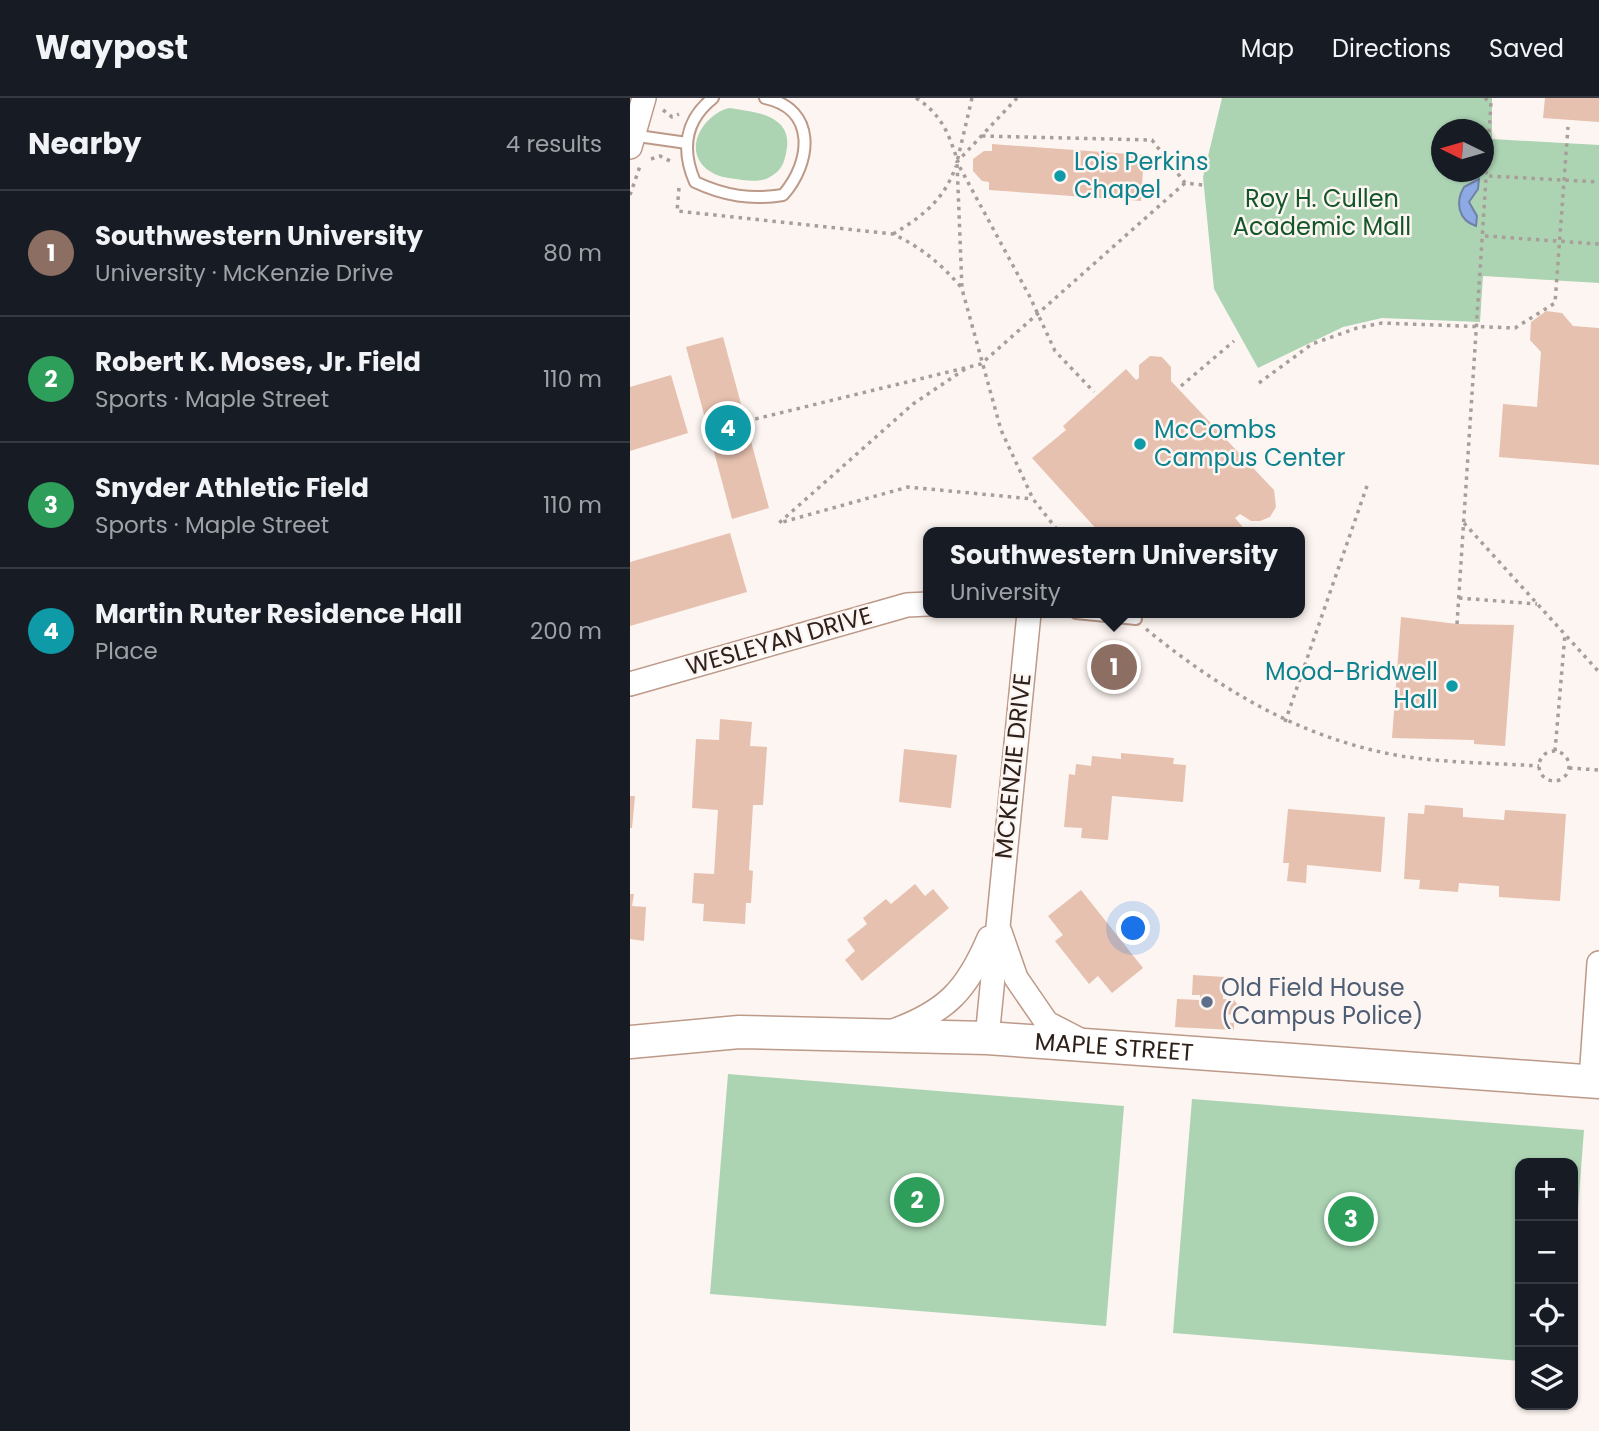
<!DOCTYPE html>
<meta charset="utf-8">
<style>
:root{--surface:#171b24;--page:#242831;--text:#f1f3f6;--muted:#9ea1a6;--line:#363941;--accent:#94afc9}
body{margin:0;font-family:Poppins,sans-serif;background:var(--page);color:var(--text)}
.controls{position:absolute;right:21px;bottom:21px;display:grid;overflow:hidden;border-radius:14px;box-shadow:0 2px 5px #0004}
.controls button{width:63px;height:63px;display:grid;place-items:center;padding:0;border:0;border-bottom:2px solid var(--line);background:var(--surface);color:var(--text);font:35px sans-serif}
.compass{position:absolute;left:801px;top:21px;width:63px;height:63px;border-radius:50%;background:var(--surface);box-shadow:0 2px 5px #0004;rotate:275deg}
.you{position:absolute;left:504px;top:831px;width:24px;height:24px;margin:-18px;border:5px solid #fff;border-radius:50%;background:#1a73e8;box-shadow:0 0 0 10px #1a73e833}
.badge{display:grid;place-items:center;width:46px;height:46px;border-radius:50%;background:var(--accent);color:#fff;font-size:23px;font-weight:700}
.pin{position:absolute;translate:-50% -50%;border:4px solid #fff;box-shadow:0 2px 7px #0006}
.popup{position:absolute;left:293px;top:429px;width:382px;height:91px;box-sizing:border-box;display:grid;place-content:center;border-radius:14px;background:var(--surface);filter:drop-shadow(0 2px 5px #0005);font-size:23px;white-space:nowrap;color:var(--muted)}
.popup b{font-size:26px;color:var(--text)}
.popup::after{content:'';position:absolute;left:50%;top:100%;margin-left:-14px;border:14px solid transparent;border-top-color:var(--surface)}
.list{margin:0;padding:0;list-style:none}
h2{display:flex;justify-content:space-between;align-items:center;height:91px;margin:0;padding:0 28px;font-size:30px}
h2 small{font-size:23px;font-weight:400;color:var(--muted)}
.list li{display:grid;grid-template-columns:46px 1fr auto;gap:21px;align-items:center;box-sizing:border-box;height:126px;padding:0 28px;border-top:2px solid var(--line)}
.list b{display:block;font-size:26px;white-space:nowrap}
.list p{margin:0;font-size:23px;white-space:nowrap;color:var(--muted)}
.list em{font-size:23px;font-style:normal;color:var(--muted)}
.icon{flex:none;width:38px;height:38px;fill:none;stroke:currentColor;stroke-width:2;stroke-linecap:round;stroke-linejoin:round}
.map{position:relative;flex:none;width:969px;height:1333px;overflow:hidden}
header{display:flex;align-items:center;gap:42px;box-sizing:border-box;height:98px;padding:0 35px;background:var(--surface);border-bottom:2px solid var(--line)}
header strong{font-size:33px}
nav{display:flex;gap:38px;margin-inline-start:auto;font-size:24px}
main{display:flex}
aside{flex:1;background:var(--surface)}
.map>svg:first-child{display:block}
.green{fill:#acd4b3;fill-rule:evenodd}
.water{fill:#8daae5;stroke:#7081a8;stroke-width:2}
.building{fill:#e6c1b0}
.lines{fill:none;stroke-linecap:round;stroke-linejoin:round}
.lane-casing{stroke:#bc9988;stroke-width:14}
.street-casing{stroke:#bc9988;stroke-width:26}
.secondary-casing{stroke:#bc9988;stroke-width:35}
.path{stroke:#a89e99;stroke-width:3.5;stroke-dasharray:3.5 5;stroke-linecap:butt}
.lane{stroke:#fff;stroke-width:10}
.street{stroke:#fff;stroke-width:23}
.secondary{stroke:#fff;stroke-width:32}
.culture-dot{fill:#0f9aa8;stroke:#fdf5f1;stroke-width:2.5}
.service-dot{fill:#5c6f8a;stroke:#fdf5f1;stroke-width:2.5}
.labels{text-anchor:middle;stroke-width:5;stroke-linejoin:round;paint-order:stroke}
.culture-label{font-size:24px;fill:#0d838f;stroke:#fdf5f1;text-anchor:start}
.park-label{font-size:24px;fill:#13562a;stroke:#fdf5f1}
.street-label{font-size:24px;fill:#2e201a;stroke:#fdf5f1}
.service-label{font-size:24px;fill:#4e5e75;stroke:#fdf5f1;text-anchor:start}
</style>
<header>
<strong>Waypost</strong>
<nav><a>Map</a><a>Directions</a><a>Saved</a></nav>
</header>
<main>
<aside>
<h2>Nearby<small>4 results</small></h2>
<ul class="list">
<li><span class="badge" style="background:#8d6e63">1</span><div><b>Southwestern University</b><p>University · McKenzie Drive</p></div><em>80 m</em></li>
<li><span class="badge" style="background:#2e9e5b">2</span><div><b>Robert K. Moses, Jr. Field</b><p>Sports · Maple Street</p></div><em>110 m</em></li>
<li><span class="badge" style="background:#2e9e5b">3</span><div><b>Snyder Athletic Field</b><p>Sports · Maple Street</p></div><em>110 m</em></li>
<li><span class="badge" style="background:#0f9aa8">4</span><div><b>Martin Ruter Residence Hall</b><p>Place</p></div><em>200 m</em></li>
</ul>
</aside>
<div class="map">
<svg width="969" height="1333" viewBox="0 0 969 1333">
<rect width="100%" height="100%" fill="#fdf5f1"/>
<g class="green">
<path d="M592 0H862V41L969 47V185L853 178 850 224 752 220 713 229 628 270 584 191 573 79ZM811 32H853V74H811Z"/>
<path d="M99 10C126 14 165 17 156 55 154 65 152 71 143 77 134 84 123 83 112 82 102 80 90 80 81 74 50 55 72 17 99 10Z"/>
<path d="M98 976 494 1008 476 1228 80 1196Z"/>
<path d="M562 1001 954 1032 943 1176V1065H890V1263L543 1235Z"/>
</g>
<path class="water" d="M849 81 848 91 839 104 847 118 846 128C828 122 825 104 834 89Z"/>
<g class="building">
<path d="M915 0H969V24L913 20Z"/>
<path d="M362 46 514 57 511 103 359 92V84L352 83 343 73V61L354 53H362Z"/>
<path d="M916 213 932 215 943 228 969 230V367L869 359 873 306 907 309 911 254 900 242 901 224Z"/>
<path d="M93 239 139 410 102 421 56 249Z"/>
<path d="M520 258 532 259 541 269V283L644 392 646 409 640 419 630 423H621L610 416 605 420 617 434H469L402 360 436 332 433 328 496 271 506 282 509 280V267Z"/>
<path d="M41 277 58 335 0 353V289Z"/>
<path d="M100 435 117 494 0 528V464Z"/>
<path d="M771 519 827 526 884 527 875 648 844 646V642L762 640Z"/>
<path d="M90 621 122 624 120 648 137 649 133 707H123L119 772 123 773 121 805H116L115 826 73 823 74 806 62 805 64 775 84 776 88 712 62 710 66 641 89 642Z"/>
<path d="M274 651 327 657 321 710 269 704Z"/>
<path d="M491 655 544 660 543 666 556 667 553 704 482 698 478 742 451 740 452 730 434 729 439 676 445 677 446 666 461 668 462 658 491 661Z"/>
<path d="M0 698H5L2 730H0Z"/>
<path d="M795 707 833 710V719L874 722 875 712 936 716 930 803 869 799V788L829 785 828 794 789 791 790 782 774 781 778 715 794 716Z"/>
<path d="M658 711 755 719 751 774 677 767 676 785 657 783 659 765H653Z"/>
<path d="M285 786 295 798 303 791 319 810 232 883 215 862 225 853 217 842 237 826 233 820 256 801 261 806Z"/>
<path d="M451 792 513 870 482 895 468 878 459 886 425 843 433 837 418 818Z"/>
<path d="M0 796H4L2 808 16 809 14 843 0 841Z"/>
<path d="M563 877 594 879 593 901 604 902 611 911 608 916 594 917 593 924 604 925V932L545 929 547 901 570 902V897H562Z"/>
</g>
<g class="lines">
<g class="lane-casing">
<g id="lane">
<path d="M83 0C55 22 51 52 65 84 95 98 121 102 153 97 182 64 187 11 135 0"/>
<path d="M1 37 57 45"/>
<path d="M446 515 506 521"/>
</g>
</g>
<g class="street-casing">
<g id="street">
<path d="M0 49 14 0"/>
<path d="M0 586 277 507 298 506"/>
<path d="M370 834 386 880 417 925 450 942"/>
<path d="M263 933C316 914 337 892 359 840"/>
<path d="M357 940 399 515"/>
<path d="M961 982 969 865"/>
</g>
</g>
<g class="secondary-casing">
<g id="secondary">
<path id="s1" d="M0 944 109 934 357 940 969 984"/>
</g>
</g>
<g class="path">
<path d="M286 0C311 16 318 34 327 61"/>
<path d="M342 0 327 64 332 191 371 332 403 401 429 434"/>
<path d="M387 0 327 64 400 199 425 253 464 294"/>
<path d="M33 12 42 19 49 16"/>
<path d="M352 38 522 42 555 85 573 87"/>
<path d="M21 61 30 58 42 64"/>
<path d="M859 78 969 84"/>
<path d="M49 90 47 113 263 136C292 150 310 165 331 189"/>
<path d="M0 97 10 68"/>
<path d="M263 136C293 118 314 102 326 68"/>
<path d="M855 138 969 146"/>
<path d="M335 271 283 306 149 425 278 389 403 401"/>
<path d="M629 285 682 246 727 230 752 225 885 230 925 205 938 29"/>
<path d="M551 288 604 243"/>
<path d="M117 323 351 266 555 85"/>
<path d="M834 425 969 574"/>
<path d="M829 500 907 506"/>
<path d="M827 526 861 4 854 0"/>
<path d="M516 531C592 593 673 641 771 658 816 665 864 665 909 668"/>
<path d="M655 624 738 385"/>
<path d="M925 653 935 536"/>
<circle cx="924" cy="668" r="15"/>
<path d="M939 670 969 672"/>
</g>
<use href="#lane" class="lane"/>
<use href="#street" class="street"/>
<use href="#secondary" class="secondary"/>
</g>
<g class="culture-dot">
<circle cx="430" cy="78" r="7"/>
<circle cx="510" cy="346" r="7"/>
<circle cx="822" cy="588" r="7"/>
</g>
<circle class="service-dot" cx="577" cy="904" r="7"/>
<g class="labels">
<g class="culture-label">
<text x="444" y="72">Lois Perkins<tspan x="444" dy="28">Chapel</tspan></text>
<text x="524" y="340">McCombs<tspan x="524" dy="28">Campus Center</tspan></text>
<text x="808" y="582" text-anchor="end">Mood-Bridwell<tspan x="808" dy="28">Hall</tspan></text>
</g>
<g class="park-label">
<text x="692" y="109">Roy H. Cullen<tspan x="692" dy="28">Academic Mall</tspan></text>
</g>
<g class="street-label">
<text transform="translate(149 543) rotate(-16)" y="8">WESLEYAN DRIVE</text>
<text transform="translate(383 668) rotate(-84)" y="8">MCKENZIE DRIVE</text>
<text dy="8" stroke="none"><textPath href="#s1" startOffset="485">MAPLE STREET</textPath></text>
</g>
<g class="service-label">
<text x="591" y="898">Old Field House<tspan x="591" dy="28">(Campus Police)</tspan></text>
</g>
</g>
</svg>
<div class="controls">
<button>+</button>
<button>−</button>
<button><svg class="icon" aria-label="locate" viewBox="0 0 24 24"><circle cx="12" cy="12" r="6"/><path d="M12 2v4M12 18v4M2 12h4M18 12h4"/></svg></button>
<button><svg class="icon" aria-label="layers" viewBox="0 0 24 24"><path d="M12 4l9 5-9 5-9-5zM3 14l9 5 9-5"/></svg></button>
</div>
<svg class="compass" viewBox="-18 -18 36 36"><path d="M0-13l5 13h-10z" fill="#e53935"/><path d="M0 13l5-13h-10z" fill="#9ea1a6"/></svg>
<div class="you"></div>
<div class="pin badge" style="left:484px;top:569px;background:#8d6e63">1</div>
<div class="popup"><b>Southwestern University</b>University</div>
<div class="pin badge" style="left:287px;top:1102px;background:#2e9e5b">2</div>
<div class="pin badge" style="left:721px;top:1121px;background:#2e9e5b">3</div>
<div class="pin badge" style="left:98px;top:330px;background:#0f9aa8">4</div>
</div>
</main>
